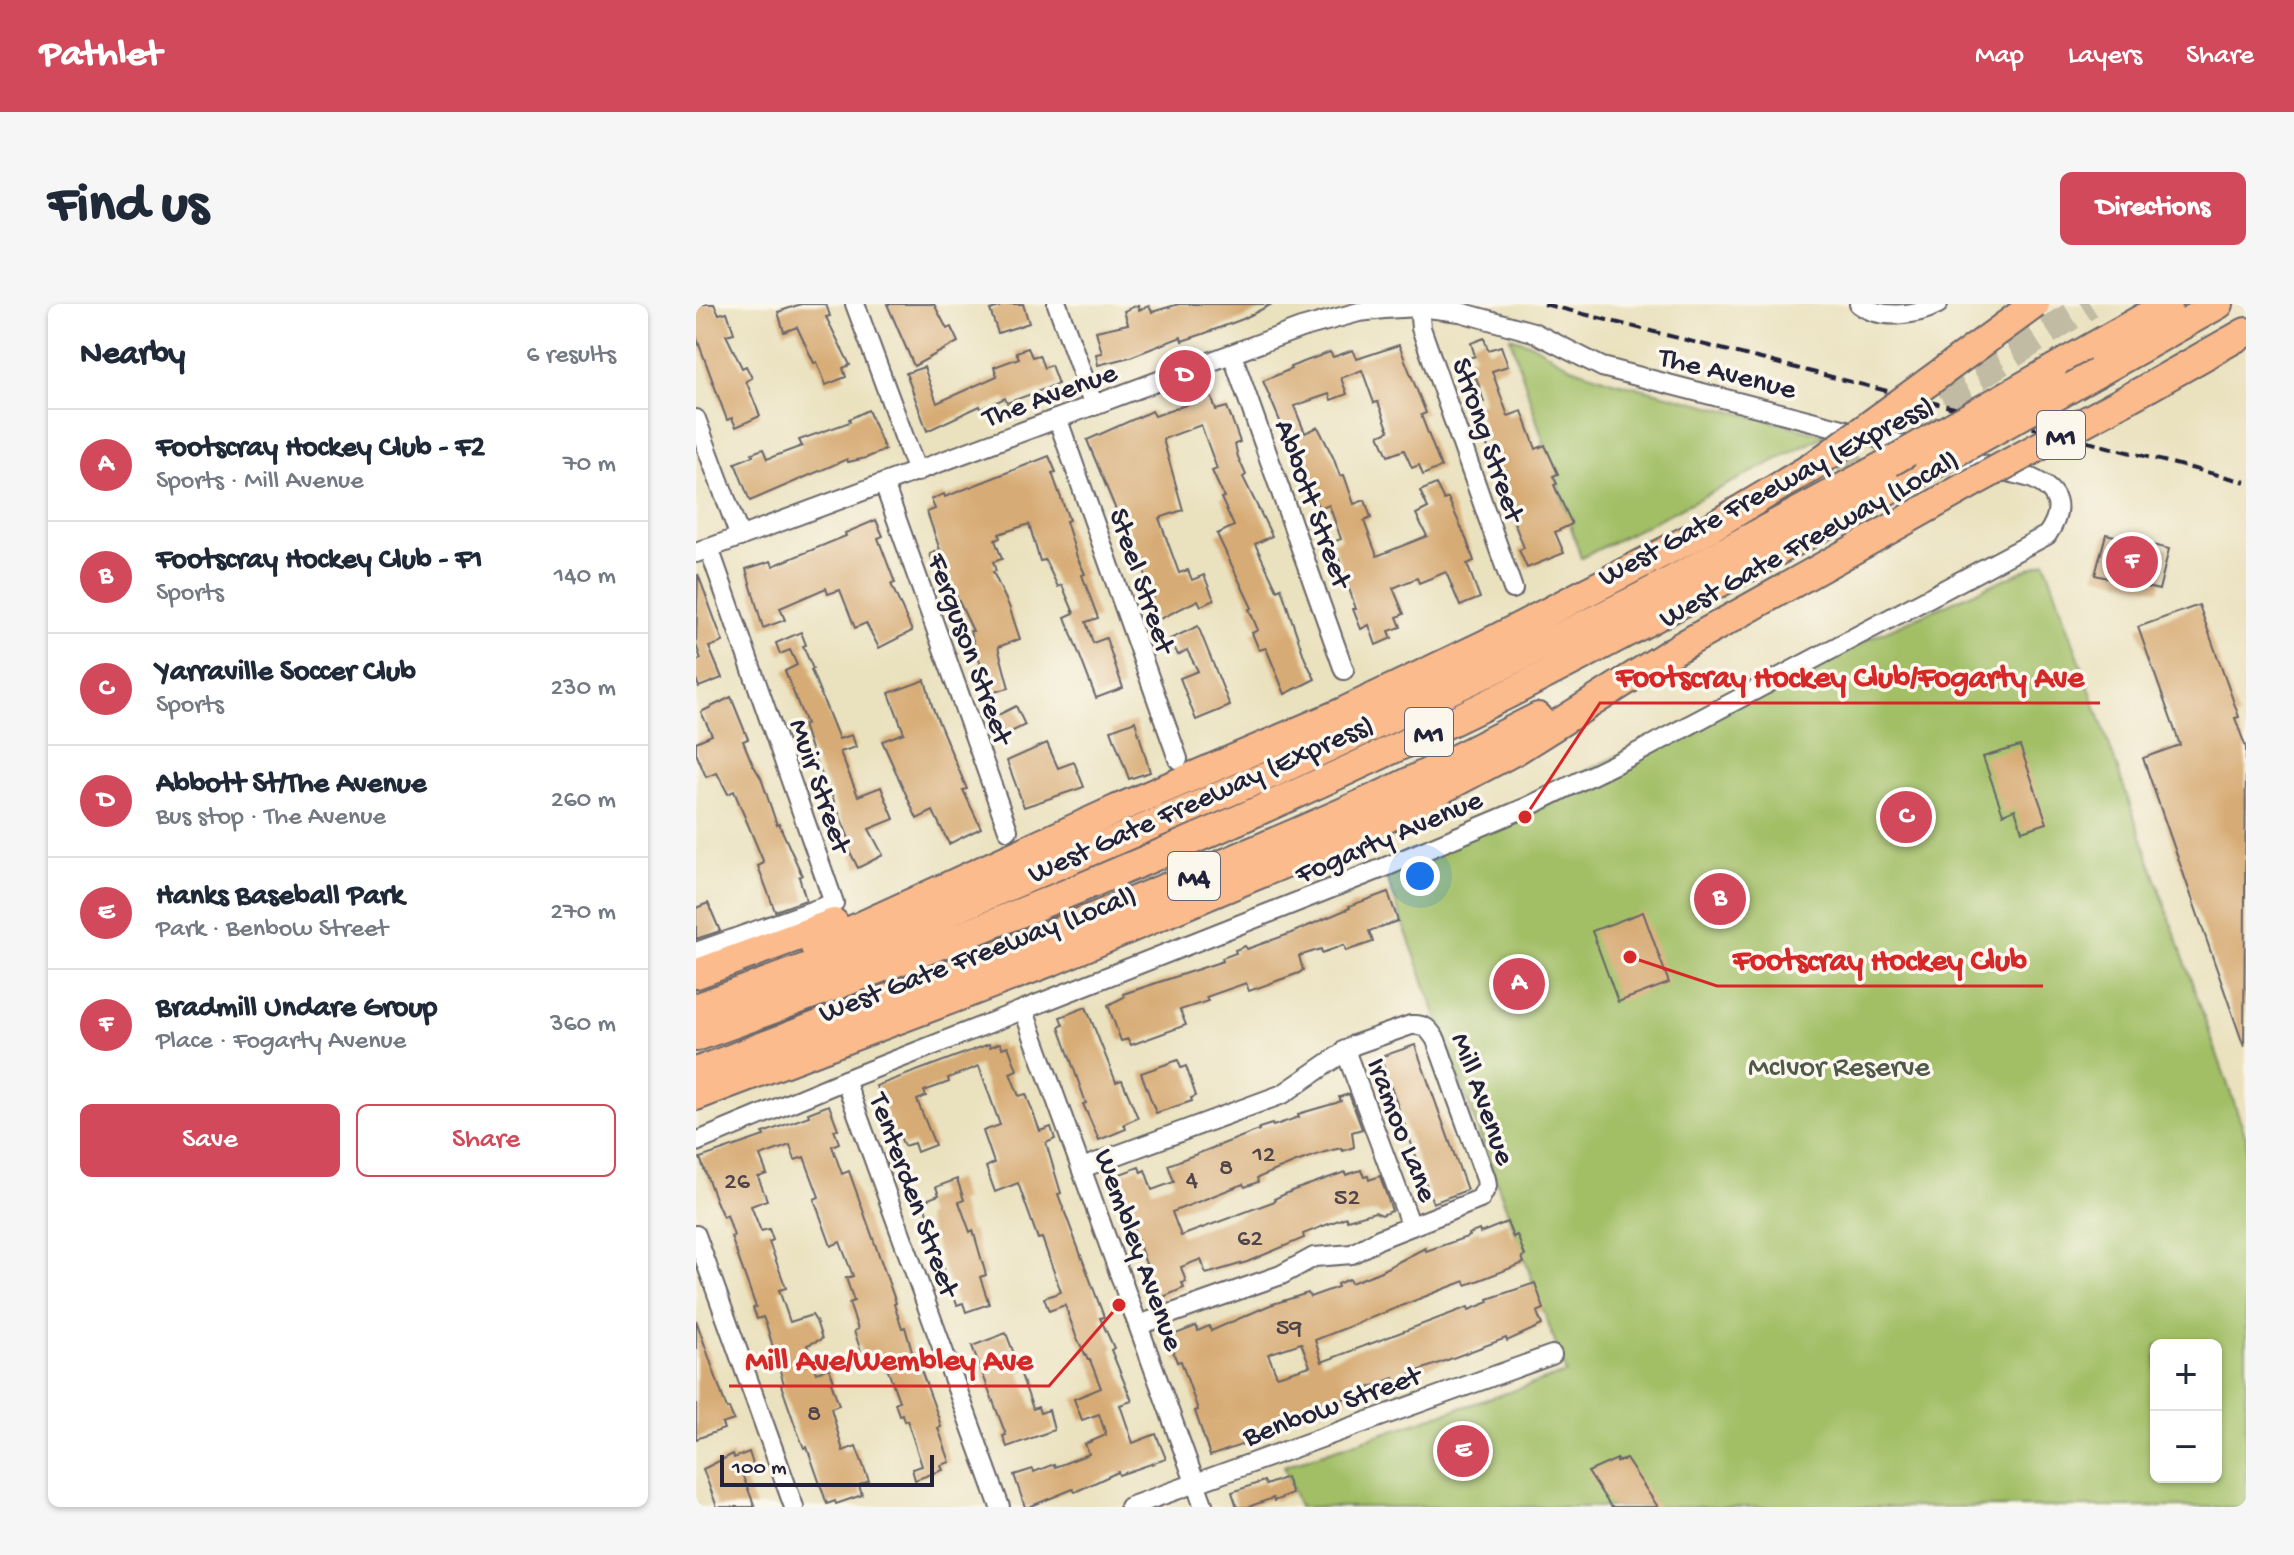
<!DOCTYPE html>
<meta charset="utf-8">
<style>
:root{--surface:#fff;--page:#f6f6f7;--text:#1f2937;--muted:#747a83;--line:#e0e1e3;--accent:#d1495b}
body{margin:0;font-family:"Gochi Hand",sans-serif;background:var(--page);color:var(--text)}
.controls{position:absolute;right:24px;bottom:24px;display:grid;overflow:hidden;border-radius:12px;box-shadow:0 2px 6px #0004}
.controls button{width:72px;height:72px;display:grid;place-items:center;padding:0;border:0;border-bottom:2px solid var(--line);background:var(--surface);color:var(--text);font:40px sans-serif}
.scale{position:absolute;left:24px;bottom:20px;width:214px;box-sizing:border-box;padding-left:8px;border:4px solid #22223b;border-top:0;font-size:22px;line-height:28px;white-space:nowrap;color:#22223b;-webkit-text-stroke:6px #fbf7ec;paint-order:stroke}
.you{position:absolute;left:724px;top:572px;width:28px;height:28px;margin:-20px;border:6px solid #fff;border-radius:50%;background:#1a73e8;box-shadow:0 0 0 12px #1a73e833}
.badge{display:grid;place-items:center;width:52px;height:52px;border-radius:50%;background:var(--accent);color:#fff;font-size:26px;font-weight:700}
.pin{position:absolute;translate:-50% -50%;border:4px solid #fff;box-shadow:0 2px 8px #0006}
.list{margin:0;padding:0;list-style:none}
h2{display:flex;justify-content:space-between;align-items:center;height:104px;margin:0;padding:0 32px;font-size:34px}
h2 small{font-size:26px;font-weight:400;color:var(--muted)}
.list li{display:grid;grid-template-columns:52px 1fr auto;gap:24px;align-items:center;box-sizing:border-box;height:112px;padding:0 32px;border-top:2px solid var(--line)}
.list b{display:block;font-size:30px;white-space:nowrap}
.list p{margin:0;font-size:26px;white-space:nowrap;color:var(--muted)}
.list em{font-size:26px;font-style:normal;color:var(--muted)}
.actions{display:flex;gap:16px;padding:24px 32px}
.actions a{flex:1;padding:18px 0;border:2px solid var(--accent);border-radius:12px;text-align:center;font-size:28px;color:var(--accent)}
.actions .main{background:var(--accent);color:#fff}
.map{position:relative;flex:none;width:1550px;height:1203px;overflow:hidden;border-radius:12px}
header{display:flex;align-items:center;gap:48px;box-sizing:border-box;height:112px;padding:0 40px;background:var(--accent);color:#fff}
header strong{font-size:38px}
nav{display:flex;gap:44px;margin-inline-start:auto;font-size:28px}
.intro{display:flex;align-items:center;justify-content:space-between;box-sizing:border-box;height:192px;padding:0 48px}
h1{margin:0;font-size:56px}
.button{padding:20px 36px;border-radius:12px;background:var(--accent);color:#fff;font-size:28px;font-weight:700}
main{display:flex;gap:48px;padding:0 48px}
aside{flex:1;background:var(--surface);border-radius:12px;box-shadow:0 2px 6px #0004}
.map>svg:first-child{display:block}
.green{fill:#a2bf66;stroke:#627050;stroke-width:2;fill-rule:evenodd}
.building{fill:#d7ab75;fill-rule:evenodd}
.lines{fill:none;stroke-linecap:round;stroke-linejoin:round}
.highway-tunnel{stroke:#c2bba4;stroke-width:28;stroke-dasharray:28 14;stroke-linecap:butt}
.minor-casing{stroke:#686569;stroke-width:22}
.highway-casing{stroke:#686569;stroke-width:32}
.minor{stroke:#fff;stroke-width:18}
.highway{stroke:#fbbb8d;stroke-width:28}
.rail{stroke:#22223b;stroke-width:4;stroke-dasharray:12 6;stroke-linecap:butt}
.highway-bridge-casing{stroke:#686569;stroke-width:32;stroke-linecap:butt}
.highway-bridge{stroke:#fbbb8d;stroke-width:28}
.labels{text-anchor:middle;stroke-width:7;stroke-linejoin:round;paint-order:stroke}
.number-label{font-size:26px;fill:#4f444a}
.shield{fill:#fbf7ec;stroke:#636270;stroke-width:2}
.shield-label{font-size:28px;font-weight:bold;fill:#22223b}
.street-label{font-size:30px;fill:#22223b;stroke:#fbf7ec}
.park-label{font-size:30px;fill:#4f594a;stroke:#fbf7ec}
.leader{fill:none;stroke:#d62828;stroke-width:3}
.callout-dot{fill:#d62828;stroke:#fbf7ec;stroke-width:3}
.callout-label{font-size:32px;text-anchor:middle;font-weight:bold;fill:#d62828;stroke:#fbf7ec;stroke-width:7;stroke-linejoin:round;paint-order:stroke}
</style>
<header>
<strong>Pathlet</strong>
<nav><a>Map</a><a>Layers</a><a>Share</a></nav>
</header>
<div class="intro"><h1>Find us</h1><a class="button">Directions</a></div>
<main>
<aside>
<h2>Nearby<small>6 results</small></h2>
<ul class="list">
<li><span class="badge">A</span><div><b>Footscray Hockey Club - F2</b><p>Sports · Mill Avenue</p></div><em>70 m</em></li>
<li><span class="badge">B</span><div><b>Footscray Hockey Club - F1</b><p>Sports</p></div><em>140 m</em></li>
<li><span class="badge">C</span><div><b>Yarraville Soccer Club</b><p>Sports</p></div><em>230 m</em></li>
<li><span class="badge">D</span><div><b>Abbott St/The Avenue</b><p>Bus stop · The Avenue</p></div><em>260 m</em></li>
<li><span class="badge">E</span><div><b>Hanks Baseball Park</b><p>Park · Benbow Street</p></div><em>270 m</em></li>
<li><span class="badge">F</span><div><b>Bradmill Undare Group</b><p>Place · Fogarty Avenue</p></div><em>360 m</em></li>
</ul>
<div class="actions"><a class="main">Save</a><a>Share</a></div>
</aside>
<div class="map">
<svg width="1550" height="1203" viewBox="0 0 1550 1203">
<rect width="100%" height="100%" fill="#fbf7ec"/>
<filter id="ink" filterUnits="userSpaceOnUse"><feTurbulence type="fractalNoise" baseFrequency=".0125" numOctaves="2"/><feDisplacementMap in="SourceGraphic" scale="16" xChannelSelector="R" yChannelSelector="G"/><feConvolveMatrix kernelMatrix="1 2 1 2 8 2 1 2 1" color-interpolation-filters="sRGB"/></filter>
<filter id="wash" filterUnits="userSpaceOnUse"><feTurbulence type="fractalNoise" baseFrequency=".006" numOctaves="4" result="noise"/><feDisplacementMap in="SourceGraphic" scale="32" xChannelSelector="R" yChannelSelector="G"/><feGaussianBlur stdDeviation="1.8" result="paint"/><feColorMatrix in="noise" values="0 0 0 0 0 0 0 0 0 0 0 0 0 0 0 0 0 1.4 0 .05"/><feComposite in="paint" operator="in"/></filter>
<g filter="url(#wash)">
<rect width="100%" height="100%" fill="#eae1be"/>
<g class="green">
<path d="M814 33 836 40 875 63 916 77 1130 131 885 254Z"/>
<path d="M1349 257 1550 833V1203H603L588 1162 870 1069 687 564 1097 368ZM1460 1041H1520V1173H1460Z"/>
</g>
<g id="blocks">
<g class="building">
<path d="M0 0H18L23 10 31 8 38 29 30 31 46 64 50 62 56 74 50 77 64 112 40 123 36 114 31 116 0 32Z"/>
<path d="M105 0H130L134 12 130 13 154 61 147 64 150 73 130 81 121 58 118 59 101 23 88 28 82 8Z"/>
<path d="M191 0H238L251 25 255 23 262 38 218 62Z"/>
<path d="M302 0H327L333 19 302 29 294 6 303 3Z"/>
<path d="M483 0H576L547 15 507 30 486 37 485 33 434 53 402 61 400 50 406 49 400 27 432 20 428 7 442 1 443 6 453 2 456 8Z"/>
<path d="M788 34 792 46 805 42 812 62 796 67 812 112 826 107 840 145 849 141 862 170 857 172 861 180 858 181 876 220 859 228 868 249 831 264 823 246 828 244 805 185 785 122 787 121 780 100 788 98 780 73 771 77 764 57 779 52 775 39Z"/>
<path d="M703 41 730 109 725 111 745 163 727 171 723 161 716 164 708 146 692 152 683 131 693 127 682 98 678 99 666 66 645 74 651 90 635 96 633 90 598 102 609 129 622 123 637 153 644 172 648 171 658 200 669 196 675 214 668 217 681 252 731 232 720 210 732 204 724 187 740 180 748 196 752 194 770 234 778 257 771 260 784 294 764 302 750 268 723 279 721 274 697 284 708 310 701 313 705 323 693 327 696 334 680 341 673 321 665 325 657 305H660L637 238 645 235 633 201 623 205 612 180 610 168 589 129 567 77 595 65 594 63 634 48 637 53 657 46 661 55Z"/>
<path d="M332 44 336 53 343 51 348 64 355 61 362 80 311 99 309 94 285 105 284 102 231 127 210 69 228 63 241 99 301 72 298 63 323 54 320 48Z"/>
<path d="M515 92 520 106 531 103 538 121 544 138 539 140 542 153 550 171 547 173 576 232 559 240 581 286 585 284 609 355 619 375 589 390 570 344 563 346 556 329 562 326 553 305 556 304 521 230 538 222 525 194 528 193 516 167 521 165 505 121 467 135 487 206 463 214 483 269 492 266 496 276 508 271 518 296 505 302 502 296 460 317 451 296 458 293 431 221 427 223 391 136 456 107 459 112Z"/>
<path d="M172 106 189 146 170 154 152 158 151 155 54 197 39 159 57 152 56 149 67 145 71 155 106 142 103 136 154 118 153 115Z"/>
<path d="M353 152 360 168 356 169 373 216 370 217 381 253 389 270 386 271 402 314 390 318 397 339 410 334 427 384 400 394 369 313 378 309 366 281 362 283 349 256 344 257 333 220 303 230 304 234 299 236 306 255 297 258 300 267 297 268 313 302 324 335 302 343 313 384 294 389 274 327H277L258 287 248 259 239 263 234 250 244 246 231 208 239 205 235 195 248 190 249 193Z"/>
<path d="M180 216 187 232 182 234 199 279 195 280 216 327 183 344 170 319 159 324 144 286 132 290 130 284 84 304 89 316 67 324 50 265 75 257 77 262 150 232 149 229Z"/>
<path d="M1410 230 1473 245 1463 286 1399 271Z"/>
<path d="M2 270 27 338 13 343 26 374 3 383 0 375V357L5 355 0 341Z"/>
<path d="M1503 301 1543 413 1539 414 1550 444 1548 743 1447 454 1484 441 1442 323Z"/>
<path d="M502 322 534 402 500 416 484 374 502 367 491 346 482 351 474 335Z"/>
<path d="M105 328 110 341 107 342 117 365 115 366 143 435 156 431 160 443 144 448 162 492 185 483 198 515 173 525 187 551 162 564 151 542 155 540 134 487 119 457 107 421 110 420 89 367 101 361 94 346 84 350 80 339Z"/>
<path d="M229 376 237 405 271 485 267 486 285 524 253 540 237 507 221 515 186 437 208 429 193 389Z"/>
<path d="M35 393 52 435 47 437 56 459 65 474 81 521 83 520 106 571 103 573 110 596 79 607 62 562 68 559 38 487 32 490 21 469 10 473 0 449V438L16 431 5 408Z"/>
<path d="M320 402 329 421 305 433 296 414Z"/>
<path d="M439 417 454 468 433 475 415 426Z"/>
<path d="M351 439 362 464 378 458 388 483 328 503 311 457Z"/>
<path d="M1324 442 1351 519 1326 527 1319 505 1307 510 1287 453Z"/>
<path d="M692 588 702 617 673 627 677 638 650 647 648 641 626 649 625 645 603 652 607 666 603 669 553 687 550 679 510 693 512 697 484 706 490 721 435 741 432 735 425 737 412 701 428 693 427 690 527 657 526 654 540 649 539 646 549 642 551 645 593 630 654 604 653 602Z"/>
<path d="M12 599 24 627 0 635V604Z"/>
<path d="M947 608 973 679 922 698 896 627Z"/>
<path d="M390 703 420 778 426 776 442 814 428 820 430 825 403 836 387 800 390 799 363 723 367 721 364 713Z"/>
<path d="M304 739 306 744 312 742 321 766 314 769 323 792 330 790 344 827 355 823 359 835 350 839 365 889 362 890 408 1013 404 1014 418 1044 415 1046 436 1097 424 1101 437 1139 460 1130 470 1155 423 1171 422 1168 379 1188 377 1185 333 1203H329L318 1171 337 1165 338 1168 358 1160 359 1163 393 1150 389 1140 410 1131 403 1110 386 1116 378 1095 405 1084 394 1056H392L380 1032 369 1001 353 1007 348 994 365 988 346 934 342 935 322 879 299 888 290 863 298 859 287 827 304 821 283 762 252 774 253 778 228 787 230 792 221 796 239 841 221 848 218 839 208 842 203 830 199 832 180 782 293 740 294 743Z"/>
<path d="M719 741 771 886 737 899 684 753Z"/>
<path d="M482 756 485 764 490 762 500 792 495 794 496 797 460 809 445 769Z"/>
<path d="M653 790 666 825 656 828 658 843 647 847 645 844 629 848 600 858 561 874 562 878 549 883 547 880 476 908 485 932 579 897 578 895 598 886 649 868 650 871 665 866 668 873 672 872 673 876 684 872 696 907 686 911 679 908 651 916 650 913 607 930 608 934 551 958 510 970 505 955 485 963 490 978 486 979 488 984 458 997 448 964 451 963 430 905 426 907 416 873 443 863 445 868 449 866 456 886 478 878 472 861 563 826V824L576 820 577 822 603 813 602 810 640 799 645 797 643 793Z"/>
<path d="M133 801 142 825 138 826 143 839 136 842 146 870 153 867 200 999 198 1000 206 1024 209 1023 220 1062 223 1061 242 1112 245 1123 242 1124 254 1158 245 1161 247 1166 219 1176 216 1165 226 1162 211 1116 208 1117 206 1110 203 1111 199 1099 203 1097 191 1064 189 1065 186 1056 178 1059 174 1047 166 1050 158 1027 162 1025 153 999 158 997 150 974 157 972 144 938 135 942 118 895 123 893 108 853 99 856 94 841 64 852 71 870 62 873 71 896 55 902 65 927 73 925 77 936 73 938 90 984 83 986 94 1018 116 1011 120 1017 126 1035 111 1041 120 1069 133 1064 138 1077 135 1078 143 1101 135 1104 147 1147 160 1142 173 1177 163 1181 166 1191 140 1200 139 1197 131 1200 111 1143 108 1144 100 1124 85 1081 88 1080 71 1023 67 1013 61 1015 57 1004 60 1003 35 933 38 932 31 911 27 913 20 897 4 854 68 832 67 829 113 812 112 809Z"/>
<path d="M261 875 268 896 263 898 274 928 277 926 290 971 284 973 293 1000 270 1008 267 999 261 1001 229 913 232 912 227 897 243 891 240 883Z"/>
<path d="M811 918 817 933 821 931 829 952 826 953 828 959 781 977 770 981 769 977 748 985 619 1036 626 1058 772 1003 773 1006 793 998 792 995 839 979 848 1005 841 1008 846 1021 811 1037 810 1034 711 1071 712 1074 700 1078 698 1074 672 1084 673 1088 665 1091 658 1094 657 1091 560 1129 562 1135 514 1152 499 1107 502 1106 485 1057 481 1058 472 1033 500 1022 502 1027 513 1022 515 1027 574 1001 612 989 614 993 642 983 641 980 653 975 655 979 683 968 729 944 730 947 774 932 773 930 783 926 784 929ZM605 1039 614 1062 581 1072 572 1050Z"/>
<path d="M0 1016 31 1105 33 1104 38 1116 26 1120 28 1125 0 1135Z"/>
<path d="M310 1029 320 1055 325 1053 330 1066 324 1068 337 1105 342 1103 344 1109 353 1106 358 1126 311 1143 307 1132 310 1131 276 1042Z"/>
<path d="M53 1148 59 1166 46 1170 59 1203H21L7 1165 37 1150 38 1154Z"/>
<path d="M921 1155V1158L930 1155 962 1203H915L892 1168Z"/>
<path d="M590 1173 596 1190 578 1197 577 1194 552 1203H541L536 1188 568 1177 570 1181Z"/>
</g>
</g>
</g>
<g filter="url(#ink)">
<use href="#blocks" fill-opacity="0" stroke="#686569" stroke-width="2"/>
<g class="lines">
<path class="highway-tunnel" d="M884 308 1101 190 1394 0"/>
<g class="minor-casing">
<g id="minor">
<path d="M159 0 221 168"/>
<path d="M361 0 398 102"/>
<path d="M1163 0C1185 16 1219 12 1242 0"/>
<path d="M723 3 725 24 817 285"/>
<path d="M536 50 648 366"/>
<path d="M0 115 44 233"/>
<path d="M362 116 482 455"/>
<path d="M188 180 312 526"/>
<path d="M0 249 605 24 663 8 688 5 723 3 764 8 837 28 906 63 1220 144"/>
<path d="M0 648 138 599 13 244"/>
<path d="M328 707 508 1203"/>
<path d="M649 746 715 922"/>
<path d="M149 776 304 1203"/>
<path d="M0 838 149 776 687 564 829 504 937 451 1351 231C1369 205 1364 187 1335 174L1249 151"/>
<path d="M386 864 587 790 658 741 715 721C729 720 733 725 740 736L790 875 791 882 784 895 683 935 656 950 618 953 585 971 443 1021"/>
<path d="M0 931 98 1203"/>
<path d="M433 1203 856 1051"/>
</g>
</g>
<g class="highway-casing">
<g id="highway">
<path d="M1356 66 1472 0"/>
<path d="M1401 69 1523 0"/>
<path d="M1453 83 1550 28"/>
<path d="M119 643 421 505 647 408 788 341 1005 229 1119 161"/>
<path d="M0 670 138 619"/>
<path d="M0 704 189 635 575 470 803 363 947 292 1194 158"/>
<path d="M0 733C212 657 421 572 626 478 690 448 755 419 818 387 958 316 1096 240 1233 163"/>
<path d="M0 768C228 681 456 594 679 494 734 469 788 440 842 413"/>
<path d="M0 792 356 657 668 526 822 445 982 344 1276 179"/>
</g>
</g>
<use href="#minor" class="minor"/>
<use href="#highway" class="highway"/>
<path class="rail" d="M848 0 1550 178"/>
<g class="highway-bridge-casing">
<g id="highway-bridge">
<path d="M1194 158 1356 66"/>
<path d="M1119 161 1339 0"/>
<path d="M1233 163 1401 69"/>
<path d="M1276 179 1453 83"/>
</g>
</g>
<use href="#highway-bridge" class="highway-bridge"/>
</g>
</g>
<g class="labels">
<g class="number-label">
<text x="568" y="857">12</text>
<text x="530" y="870">8</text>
<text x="496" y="882">4</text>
<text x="41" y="884">26</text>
<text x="651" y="900">52</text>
<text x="554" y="941">62</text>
<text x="593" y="1030">59</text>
<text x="118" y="1116">8</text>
</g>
<g class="shield">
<rect x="1341" y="107" width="48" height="48" rx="6"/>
<rect x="709" y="404" width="48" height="48" rx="6"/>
<rect x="472" y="548" width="52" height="48" rx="6"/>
</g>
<g class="shield-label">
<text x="1365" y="141">M1</text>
<text x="733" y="438">M1</text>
<text x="498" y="582">M4</text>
</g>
<g class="street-label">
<text transform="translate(1032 67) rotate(14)" y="10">The Avenue</text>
<text transform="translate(353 89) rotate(-20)" y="10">The Avenue</text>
<text transform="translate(794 135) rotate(71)" y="10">Strong Street</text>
<text transform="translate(1069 185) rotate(-28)" y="10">West Gate Freeway (Express)</text>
<text transform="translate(619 199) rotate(70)" y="10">Abbott Street</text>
<text transform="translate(1112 233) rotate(-29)" y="10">West Gate Freeway (Local)</text>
<text transform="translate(448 276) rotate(71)" y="10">Steel Street</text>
<text transform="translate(276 344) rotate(70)" y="10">Ferguson Street</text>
<text transform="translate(126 481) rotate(71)" y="10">Muir Street</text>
<text transform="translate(504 493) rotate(-24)" y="10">West Gate Freeway (Express)</text>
<text transform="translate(692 531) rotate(-23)" y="10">Fogarty Avenue</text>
<text transform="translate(281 648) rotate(-21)" y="10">West Gate Freeway (Local)</text>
<text transform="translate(789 794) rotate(70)" y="10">Mill Avenue</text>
<text transform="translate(708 825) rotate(69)" y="10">Iramoo Lane</text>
<text transform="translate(220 890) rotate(70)" y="10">Tenterden Street</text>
<text transform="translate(445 945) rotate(70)" y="10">Wembley Avenue</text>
<text transform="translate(635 1100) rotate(-20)" y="10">Benbow Street</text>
</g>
<g class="park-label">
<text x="1143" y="771">McIvor Reserve</text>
</g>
</g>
<path class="leader" d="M829 513L904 399H1404M934 653L1021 682H1347M423 1001L353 1082H33"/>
<g class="callout-dot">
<circle cx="829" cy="513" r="8"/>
<circle cx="934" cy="653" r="8"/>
<circle cx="423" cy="1001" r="8"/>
</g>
<g class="callout-label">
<text x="1154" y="382">Footscray Hockey Club/Fogarty Ave</text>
<text x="1184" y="665">Footscray Hockey Club</text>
<text x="193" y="1065">Mill Ave/Wembley Ave</text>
</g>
</svg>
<div class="controls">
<button>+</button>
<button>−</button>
</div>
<div class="scale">100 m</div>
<div class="you"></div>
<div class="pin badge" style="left:823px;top:680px">A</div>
<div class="pin badge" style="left:1024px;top:595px">B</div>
<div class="pin badge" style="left:1210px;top:513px">C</div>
<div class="pin badge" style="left:489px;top:72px">D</div>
<div class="pin badge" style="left:767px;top:1147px">E</div>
<div class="pin badge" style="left:1436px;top:258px">F</div>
</div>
</main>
